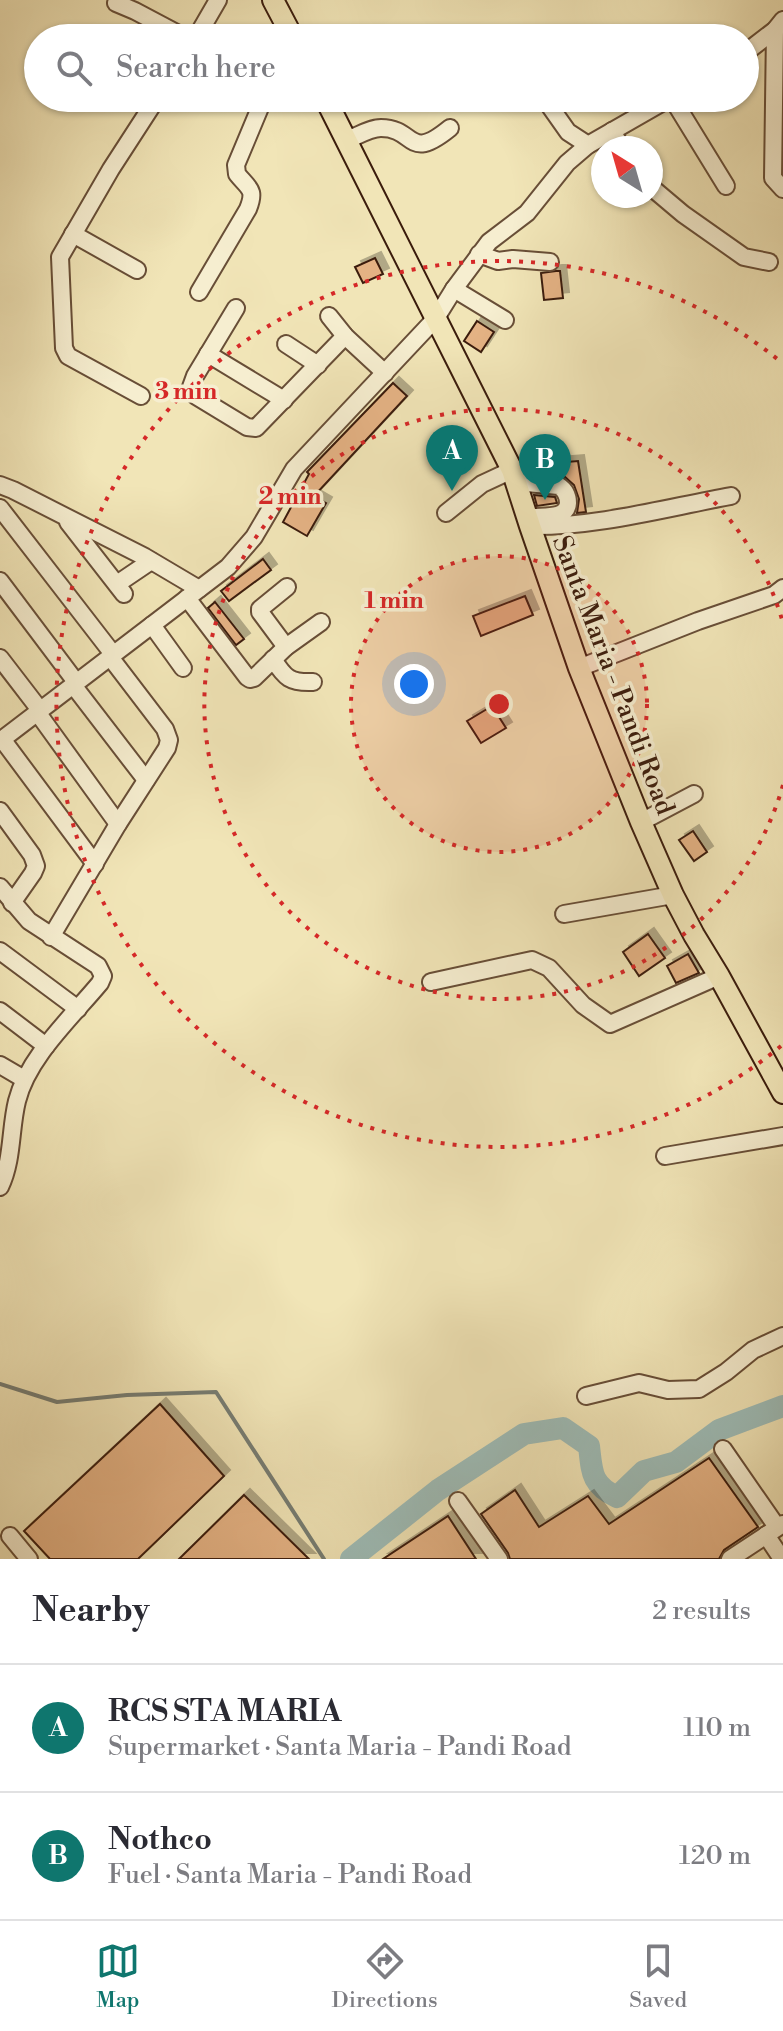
<!DOCTYPE html>
<meta charset="utf-8">
<style>
:root{--surface:#fff;--page:#f2f2f3;--text:#2b2b33;--muted:#7c7c81;--line:#e1e1e2;--accent:#0f766e}
body{margin:0;font-family:"Libre Bodoni",serif;background:var(--page);color:var(--text)}
.compass{position:absolute;left:591px;top:136px;width:72px;height:72px;border-radius:50%;background:var(--surface);box-shadow:0 2px 6px #0004;rotate:323deg}
.you{position:absolute;left:414px;top:684px;width:28px;height:28px;margin:-20px;border:6px solid #fff;border-radius:50%;background:#1a73e8;box-shadow:0 0 0 12px #1a73e833}
.badge{display:grid;place-items:center;width:52px;height:52px;border-radius:50%;background:var(--accent);color:#fff;font-size:26px;font-weight:700}
.pin{position:absolute;translate:-50% -66px;filter:drop-shadow(0 2px 4px #0008)}
.pin::after{content:'';position:absolute;top:42px;width:28px;height:24px;background:inherit;clip-path:polygon(0 0,100% 0,50% 100%)}
.list{margin:0;padding:0;list-style:none}
h2{display:flex;justify-content:space-between;align-items:center;height:104px;margin:0;padding:0 32px;font-size:34px}
h2 small{font-size:26px;font-weight:400;color:var(--muted)}
.list li{display:grid;grid-template-columns:52px 1fr auto;gap:24px;align-items:center;box-sizing:border-box;height:128px;padding:0 32px;border-top:2px solid var(--line)}
.list b{display:block;font-size:30px;white-space:nowrap}
.list p{margin:0;font-size:26px;white-space:nowrap;color:var(--muted)}
.list em{font-size:26px;font-style:normal;color:var(--muted)}
.icon{flex:none;width:44px;height:44px;fill:none;stroke:currentColor;stroke-width:2;stroke-linecap:round;stroke-linejoin:round}
.map{position:relative;flex:none;width:783px;height:1559px;overflow:hidden}
.search{position:absolute;background:var(--surface);box-shadow:0 2px 6px #0004;left:24px;right:24px;top:24px;height:88px;display:flex;align-items:center;gap:20px;box-sizing:border-box;padding:0 28px;border-radius:44px;color:var(--muted);font-size:30px}
.sheet{height:360px;background:var(--surface)}
nav{display:flex;justify-content:space-around;align-items:center;box-sizing:border-box;height:112px;border-top:2px solid var(--line);background:var(--surface);font-size:22px;color:var(--muted)}
nav a{display:grid;justify-items:center;gap:4px}
nav .on{color:var(--accent)}
.map>svg:first-child{display:block}
.lines{fill:none;stroke-linecap:round;stroke-linejoin:round}
.stream{stroke:#767d73;stroke-width:4}
.river{stroke:#9ebdb8;stroke-width:22}
.building{fill:#e4b284;stroke:#3b1c0c;stroke-width:2;filter:url(#shadow)}
.minor-casing{stroke:#684e37;stroke-width:20}
.major-casing{stroke:#3b1c0c;stroke-width:24}
.minor{stroke:#f6eed0;stroke-width:16}
.major{stroke:#f1e5b7;stroke-width:20}
.ring{fill:none;stroke:#d62828;stroke-width:4;stroke-dasharray:4 8}
.labels{text-anchor:middle;stroke-width:7;stroke-linejoin:round;paint-order:stroke}
.street-label{font-size:26px;fill:#3b1c0c;stroke:#f6eed0}
.centre{fill:#d62828;stroke:#f6eed0;stroke-width:4}
.ring-label{font-size:24px;text-anchor:middle;font-weight:bold;fill:#d62828;stroke:#f6eed0;stroke-width:7;stroke-linejoin:round;paint-order:stroke}
</style>
<div class="map">
<svg width="783" height="1559" viewBox="0 0 783 1559">
<defs>
<filter id="shadow"><feDropShadow dx="6" dy="-6" stdDeviation="0" flood-color="#0004"/></filter>
</defs>
<rect width="100%" height="100%" fill="#f1e5b7"/>
<filter id="stains"><feTurbulence type="fractalNoise" baseFrequency=".0025" numOctaves="4"/><feColorMatrix values="0 0 0 0 .2 0 0 0 0 .09 0 0 0 0 .02 0 0 0 .5 -.17"/></filter>
<radialGradient id="worn" r=".72"><stop offset=".6" stop-color="#630" stop-opacity="0"/><stop offset="1" stop-color="#630" stop-opacity=".3"/></radialGradient>
<g class="lines">
<path class="stream" d="M0 1384 57 1402 127 1395 216 1392 324 1559"/>
<path class="river" d="M351 1559 438 1490 524 1434 563 1428 589 1446C592 1472 591 1485 617 1497L644 1471 676 1462 719 1430 783 1406"/>
</g>
<g class="building">
<path d="M375 258 383 274 363 283 355 267Z"/>
<path d="M556 271H560L563 298 544 300 541 273Z"/>
<path d="M477 321 494 332 481 352 464 341Z"/>
<path d="M393 383 407 396 314 496 326 503 307 536 283 522 309 474 307 472Z"/>
<path d="M578 461 586 512 577 513 579 499 574 485 565 477 545 474 543 464Z"/>
<path d="M534 495 555 497 557 503 537 506Z"/>
<path d="M263 559 271 570 229 601 221 591Z"/>
<path d="M525 596 533 615 481 636 473 616Z"/>
<path d="M215 602 244 639 236 645 208 608Z"/>
<path d="M492 706 506 728 481 743 467 721Z"/>
<path d="M693 831 707 852 694 861 679 840Z"/>
<path d="M648 934 665 958 639 976 623 952Z"/>
<path d="M688 954 699 973 676 983 667 966Z"/>
<path d="M160 1404 224 1476 138 1559H50L24 1531Z"/>
<path d="M709 1458 758 1527 724 1550 719 1559H510L508 1553 481 1514 515 1490 539 1527 588 1496 609 1524Z"/>
<path d="M244 1495 309 1559H179Z"/>
<path d="M448 1516 476 1559H383Z"/>
</g>
<g class="lines">
<g class="minor-casing">
<g id="minor">
<path d="M116 3 135 11 186 38"/>
<path d="M775 30 773 178 783 189"/>
<path d="M495 34 498 38"/>
<path d="M196 38 218 0"/>
<path d="M745 53 775 30 783 20"/>
<path d="M544 98 568 132 588 145"/>
<path d="M672 98 726 186"/>
<path d="M328 104 345 98"/>
<path d="M612 131 622 148"/>
<path d="M345 141C356 137 369 128 381 128 416 128 407 163 450 128"/>
<path d="M651 187 683 214 744 257 769 262"/>
<path d="M73 234 137 270"/>
<path d="M479 254 498 261 513 259 550 262"/>
<path d="M454 289 505 320"/>
<path d="M199 292 248 209C256 189 249 189 237 174L236 165 264 98"/>
<path d="M236 308 195 376 191 387 196 396 247 427 256 428 345 336"/>
<path d="M329 316 345 336 385 373"/>
<path d="M286 344 318 365"/>
<path d="M208 354 284 400"/>
<path d="M141 396 68 356 64 348 60 257 111 169 157 98"/>
<path d="M516 482 559 486C565 490 568 495 568 503 567 519 545 516 533 517"/>
<path d="M0 485 13 490 145 557 199 589"/>
<path d="M0 508 113 654"/>
<path d="M446 513 482 484 512 470"/>
<path d="M68 522 124 594"/>
<path d="M530 526C597 527 665 508 731 496"/>
<path d="M0 581 76 682"/>
<path d="M117 584 151 561"/>
<path d="M187 598 247 677 250 679 254 678 286 647 321 622"/>
<path d="M152 625 183 668"/>
<path d="M286 647 260 612V609L287 587"/>
<path d="M0 658 40 710"/>
<path d="M273 659C285 678 290 683 313 682"/>
<path d="M579 668 698 621 774 595 783 588"/>
<path d="M73 685 146 780"/>
<path d="M37 712 118 824"/>
<path d="M2 739 95 864"/>
<path d="M0 741 228 567 254 537 294 469 436 318 454 289 489 242 527 213 567 163 588 145 670 98"/>
<path d="M0 811 32 855 36 866 33 873 12 903"/>
<path d="M641 822 694 794"/>
<path d="M0 887 29 921 98 966 103 976 100 983C71 1018 28 1057 17 1101 10 1129 13 1160 0 1187"/>
<path d="M564 914 673 895"/>
<path d="M51 937 118 824 167 748 169 740 165 729 110 657"/>
<path d="M0 951 78 1009"/>
<path d="M431 982 532 960 549 968 583 1005 610 1024 719 976"/>
<path d="M0 1011 46 1046"/>
<path d="M0 1065 24 1079"/>
<path d="M665 1156 783 1136"/>
<path d="M586 1396 639 1383 668 1390 699 1389 726 1372 753 1350 783 1336"/>
<path d="M723 1449 777 1527"/>
<path d="M458 1501 499 1559"/>
<path d="M766 1535 782 1559"/>
<path d="M10 1536 29 1559"/>
<path d="M730 1559 783 1524"/>
</g>
</g>
<g class="major-casing">
<g id="major">
<path d="M273 0 293 38"/>
<path d="M325 98 512 470 530 526 579 668 641 822 673 895 694 935 719 976 783 1093"/>
</g>
</g>
<use href="#minor" class="minor"/>
<use href="#major" class="major"/>
</g>
<circle cx="499" cy="704" r="148" fill="#d62828" fill-opacity=".12"/>
<g class="ring">
<circle cx="499" cy="704" r="148"/>
<path d="M783 785A295 295 0 1 1 783 623"/>
<path d="M781 1046A443 443 0 1 1 781 362"/>
</g>
<g class="labels">
<g class="street-label">
<text transform="translate(614 675) rotate(69)" y="9">Santa Maria - Pandi Road</text>
</g>
</g>
<circle cx="499" cy="704" r="12" class="centre"/>
<g class="ring-label">
<text x="186" y="399">3 min</text>
<text x="290" y="504">2 min</text>
<text x="394" y="608">1 min</text>
</g>
<rect width="100%" height="100%" filter="url(#stains)"/>
<rect width="100%" height="100%" fill="url(#worn)"/>
</svg>
<svg class="compass" viewBox="-18 -18 36 36"><path d="M0-13l5 13h-10z" fill="#e53935"/><path d="M0 13l5-13h-10z" fill="#7c7c81"/></svg>
<div class="you"></div>
<div class="pin badge" style="left:452px;top:491px">A</div>
<div class="pin badge" style="left:545px;top:500px">B</div>
<div class="search"><svg class="icon" aria-label="search" viewBox="0 0 24 24"><circle cx="10" cy="10" r="6"/><path d="M15 15l6 6"/></svg>Search here</div>
</div>
<section class="sheet">
<h2>Nearby<small>2 results</small></h2>
<ul class="list">
<li><span class="badge">A</span><div><b>RCS STA MARIA</b><p>Supermarket · Santa Maria - Pandi Road</p></div><em>110 m</em></li>
<li><span class="badge">B</span><div><b>Nothco</b><p>Fuel · Santa Maria - Pandi Road</p></div><em>120 m</em></li>
</ul>
</section>
<nav>
<a class="on"><svg class="icon" aria-label="map" viewBox="0 0 24 24"><path d="M3 6l6-2 6 2 6-2v14l-6 2-6-2-6 2zM9 4v14M15 6v14"/></svg>Map</a>
<a><svg class="icon" aria-label="directions" viewBox="0 0 24 24"><path d="M12 3l9 9-9 9-9-9zM9 14v-3h6M13 9l2 2-2 2"/></svg>Directions</a>
<a><svg class="icon" aria-label="saved" viewBox="0 0 24 24"><path d="M7 4h10v16l-5-4-5 4z"/></svg>Saved</a>
</nav>
